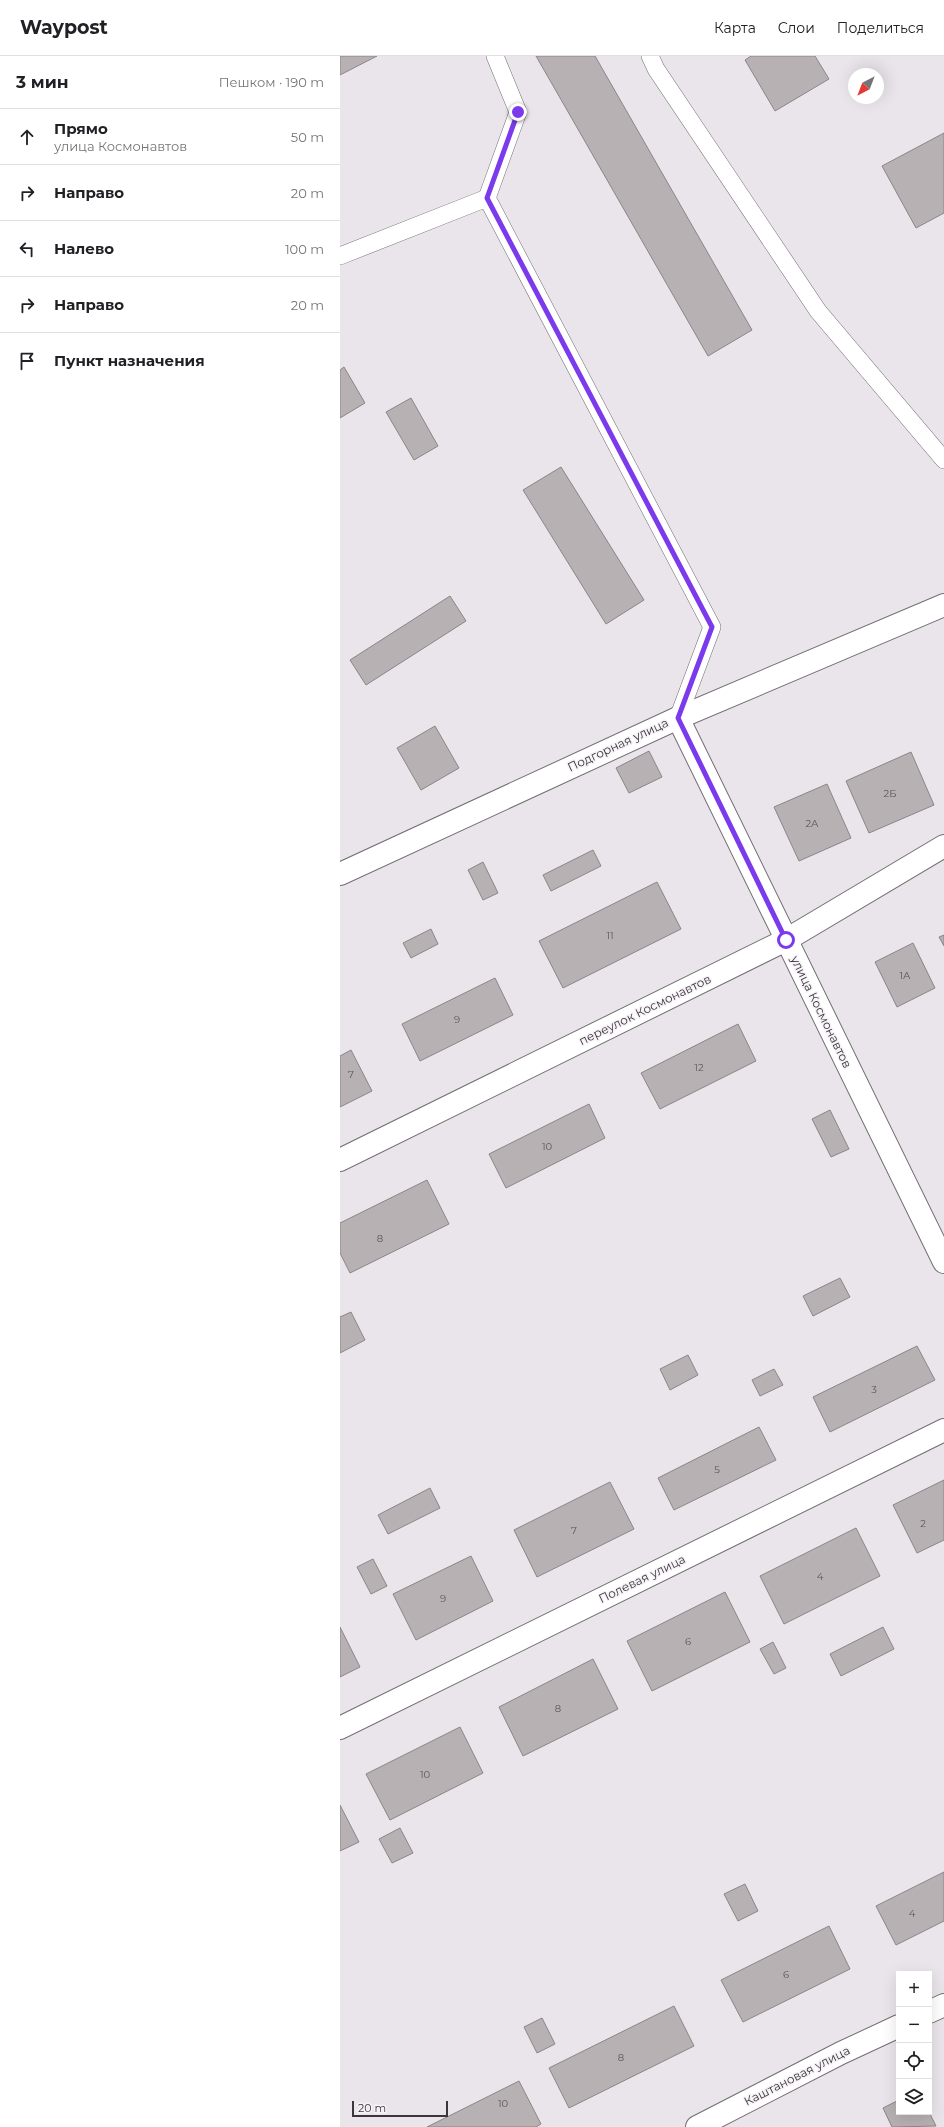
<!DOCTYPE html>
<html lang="ru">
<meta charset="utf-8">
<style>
:root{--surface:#fff;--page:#f2f2f2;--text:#202124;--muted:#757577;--line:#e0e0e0}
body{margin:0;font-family:Montserrat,sans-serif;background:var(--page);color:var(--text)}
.controls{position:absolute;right:12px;bottom:12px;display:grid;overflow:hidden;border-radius:0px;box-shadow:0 4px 16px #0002}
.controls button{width:36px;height:36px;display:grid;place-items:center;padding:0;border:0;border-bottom:1px solid var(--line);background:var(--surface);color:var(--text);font:20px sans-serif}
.compass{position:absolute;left:508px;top:12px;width:36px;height:36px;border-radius:50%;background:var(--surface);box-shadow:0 4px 16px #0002;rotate:222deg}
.scale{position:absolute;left:12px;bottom:10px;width:96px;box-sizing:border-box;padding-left:4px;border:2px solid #393739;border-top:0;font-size:11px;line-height:14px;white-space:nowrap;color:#393739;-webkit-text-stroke:3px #f7f2f8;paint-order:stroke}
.stop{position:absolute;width:12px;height:12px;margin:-9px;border:3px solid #7c3aed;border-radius:50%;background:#fff}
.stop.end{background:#7c3aed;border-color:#fff;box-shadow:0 1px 4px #0008}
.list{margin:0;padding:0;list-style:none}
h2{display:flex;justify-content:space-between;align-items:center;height:52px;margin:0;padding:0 16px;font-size:17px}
h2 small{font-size:13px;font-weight:400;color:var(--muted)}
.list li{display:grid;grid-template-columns:26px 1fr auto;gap:12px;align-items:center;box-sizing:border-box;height:56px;padding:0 16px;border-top:1px solid var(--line)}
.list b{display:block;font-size:15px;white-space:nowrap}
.list p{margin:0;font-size:13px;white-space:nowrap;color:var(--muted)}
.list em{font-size:13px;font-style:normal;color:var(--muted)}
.icon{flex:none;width:22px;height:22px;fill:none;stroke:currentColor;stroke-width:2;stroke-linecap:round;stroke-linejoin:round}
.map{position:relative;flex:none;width:604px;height:2071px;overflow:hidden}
header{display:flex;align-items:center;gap:24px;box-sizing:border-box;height:56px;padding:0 20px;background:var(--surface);border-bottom:1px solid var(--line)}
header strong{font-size:19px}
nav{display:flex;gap:22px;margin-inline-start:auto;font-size:14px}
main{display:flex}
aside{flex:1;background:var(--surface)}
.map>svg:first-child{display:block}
.building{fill:#b8b1b4;stroke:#8b8588}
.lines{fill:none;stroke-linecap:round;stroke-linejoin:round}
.lane-casing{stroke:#736e73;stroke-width:18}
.street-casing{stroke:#736e73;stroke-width:24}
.lane{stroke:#fff;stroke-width:17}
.street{stroke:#fff;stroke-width:22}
.route{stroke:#7c3aed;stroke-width:5}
.labels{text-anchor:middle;stroke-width:3;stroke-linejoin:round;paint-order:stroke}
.number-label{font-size:10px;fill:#595658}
.street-label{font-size:12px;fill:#393739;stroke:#f7f2f8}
</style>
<header>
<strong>Waypost</strong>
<nav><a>Карта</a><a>Слои</a><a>Поделиться</a></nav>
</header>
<main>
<aside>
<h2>3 мин<small>Пешком · 190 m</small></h2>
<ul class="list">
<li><svg class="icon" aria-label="ahead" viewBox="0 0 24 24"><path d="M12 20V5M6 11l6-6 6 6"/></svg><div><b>Прямо</b><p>улица Космонавтов</p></div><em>50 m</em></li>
<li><svg class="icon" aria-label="right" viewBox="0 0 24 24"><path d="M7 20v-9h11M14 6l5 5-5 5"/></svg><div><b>Направо</b></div><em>20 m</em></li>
<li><svg class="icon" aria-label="left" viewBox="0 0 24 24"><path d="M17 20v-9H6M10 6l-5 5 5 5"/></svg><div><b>Налево</b></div><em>100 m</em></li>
<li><svg class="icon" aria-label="right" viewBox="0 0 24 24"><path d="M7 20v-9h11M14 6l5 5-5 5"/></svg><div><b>Направо</b></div><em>20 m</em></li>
<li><svg class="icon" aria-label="arrive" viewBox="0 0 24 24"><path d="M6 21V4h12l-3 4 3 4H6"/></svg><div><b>Пункт назначения</b></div></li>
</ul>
</aside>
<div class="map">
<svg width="604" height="2071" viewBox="0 0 604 2071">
<rect width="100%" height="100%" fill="#eae5eb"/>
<g class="building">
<path d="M0 0H37L0 19Z"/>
<path d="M196 0H255L412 274 368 300Z"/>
<path d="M411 0H475L489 23 435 55 405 4Z"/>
<path d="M604 77V157L576 172 542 110Z"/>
<path d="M4 311 25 347 0 362V314Z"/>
<path d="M71 342 98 390 74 404 46 356Z"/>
<path d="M221 411 304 544 266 568 183 434Z"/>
<path d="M110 540 126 565 26 629 10 604Z"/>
<path d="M95 670 119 712 81 734 57 692Z"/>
<path d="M309 695 322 721 289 737 276 712Z"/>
<path d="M571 696 594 749 529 777 506 725Z"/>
<path d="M487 728 511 782 459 805 434 751Z"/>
<path d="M253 794 261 810 211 835 203 819Z"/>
<path d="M143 806 158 837 143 844 128 814Z"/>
<path d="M317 826 341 873 223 932 199 885Z"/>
<path d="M91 873 98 888 71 902 63 887Z"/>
<path d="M604 879V890L599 881Z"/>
<path d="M573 887 595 932 557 951 535 906Z"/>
<path d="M155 922 173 959 80 1005 62 968Z"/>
<path d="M398 968 416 1005 320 1053 301 1017Z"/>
<path d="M11 994 32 1035 0 1051V1000Z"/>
<path d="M249 1048 265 1082 166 1132 149 1098Z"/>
<path d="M490 1054 509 1093 491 1101 472 1063Z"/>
<path d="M87 1124 109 1168 10 1217 0 1197V1167Z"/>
<path d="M500 1222 510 1241 473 1260 463 1240Z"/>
<path d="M11 1256 25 1284 0 1297V1261Z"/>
<path d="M577 1290 595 1324 490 1376 473 1341Z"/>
<path d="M348 1299 358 1319 330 1334 320 1313Z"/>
<path d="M434 1313 443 1329 420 1340 412 1324Z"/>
<path d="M419 1371 436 1404 334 1454 318 1422Z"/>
<path d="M604 1424V1484L577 1497 553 1449Z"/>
<path d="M270 1426 294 1473 197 1521 174 1474Z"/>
<path d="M90 1432 100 1452 48 1478 38 1459Z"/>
<path d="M516 1472 540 1520 444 1568 420 1520Z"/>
<path d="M131 1500 153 1545 76 1584 53 1538Z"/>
<path d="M33 1503 47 1530 31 1538 17 1511Z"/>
<path d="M385 1536 410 1586 312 1635 287 1585Z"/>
<path d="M0 1571 20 1611 0 1621Z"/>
<path d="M543 1571 554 1593 501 1620 490 1598Z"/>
<path d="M433 1586 446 1612 434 1618 420 1593Z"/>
<path d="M253 1603 278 1653 183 1700 159 1651Z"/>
<path d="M120 1671 143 1717 50 1764 26 1718Z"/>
<path d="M0 1749 19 1786 0 1795Z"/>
<path d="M60 1772 73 1797 52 1807 39 1783Z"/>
<path d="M604 1816V1865L556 1889 536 1850Z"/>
<path d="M405 1828 418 1855 398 1865 384 1838Z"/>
<path d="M489 1870 510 1913 403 1966 381 1924Z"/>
<path d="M334 1950 354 1990 229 2052 209 2012Z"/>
<path d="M202 1962 215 1988 197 1997 184 1971Z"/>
<path d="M179 2025 201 2068 196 2071H87Z"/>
<path d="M559 2044V2056H589L596 2070 552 2071 543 2052Z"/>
</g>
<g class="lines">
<g class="lane-casing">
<g id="lane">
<path d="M310 0 316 13 478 255 604 404"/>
<path d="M147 142 178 56 155 0"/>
<path d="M0 200 147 142 372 571 338 662"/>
</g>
</g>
<g class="street-casing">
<g id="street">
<path d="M338 662 604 1206"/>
<path d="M0 818 338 662 604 549"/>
<path d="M0 1104 446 884 604 790"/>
<path d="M0 1672 604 1374"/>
<path d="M589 1956 604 1949"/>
<path d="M357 2071 501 1997 559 1970"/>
</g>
</g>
<use href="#lane" class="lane"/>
<use href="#street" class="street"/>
</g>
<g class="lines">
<path class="route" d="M178 56 147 142 372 571 338 662 446 884"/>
</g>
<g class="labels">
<g class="number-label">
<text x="550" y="741">2Б</text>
<text x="472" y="771">2А</text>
<text x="270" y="883">11</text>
<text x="565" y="923">1А</text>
<text x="117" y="967">9</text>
<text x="359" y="1015">12</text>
<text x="11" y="1022">7</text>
<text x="207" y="1094">10</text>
<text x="40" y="1186">8</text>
<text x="534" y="1337">3</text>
<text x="377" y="1417">5</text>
<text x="583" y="1471">2</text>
<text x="234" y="1478">7</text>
<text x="480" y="1524">4</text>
<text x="103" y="1546">9</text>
<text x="348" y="1589">6</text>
<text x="218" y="1656">8</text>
<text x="85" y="1722">10</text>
<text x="572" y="1861">4</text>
<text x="446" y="1922">6</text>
<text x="281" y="2005">8</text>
<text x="163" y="2051">10</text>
</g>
<g class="street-label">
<text transform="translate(278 689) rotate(-25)" y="4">Подгорная улица</text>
<text transform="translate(305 954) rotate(-26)" y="4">переулок Космонавтов</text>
<text transform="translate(481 956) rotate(64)" y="4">улица Космонавтов</text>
<text transform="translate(302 1523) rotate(-26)" y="4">Полевая улица</text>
<text transform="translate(457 2020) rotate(-27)" y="4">Каштановая улица</text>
</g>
</g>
</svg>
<div class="controls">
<button>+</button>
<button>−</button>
<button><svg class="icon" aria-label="locate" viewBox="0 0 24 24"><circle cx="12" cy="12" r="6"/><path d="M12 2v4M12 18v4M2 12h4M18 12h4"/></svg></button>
<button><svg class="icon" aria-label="layers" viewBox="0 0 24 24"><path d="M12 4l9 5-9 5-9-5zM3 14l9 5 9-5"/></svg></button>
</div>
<svg class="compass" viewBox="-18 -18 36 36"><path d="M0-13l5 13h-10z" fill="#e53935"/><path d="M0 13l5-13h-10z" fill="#757577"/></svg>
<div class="scale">20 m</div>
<div class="stop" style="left:446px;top:884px"></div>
<div class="stop end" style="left:178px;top:56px"></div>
</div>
</main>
